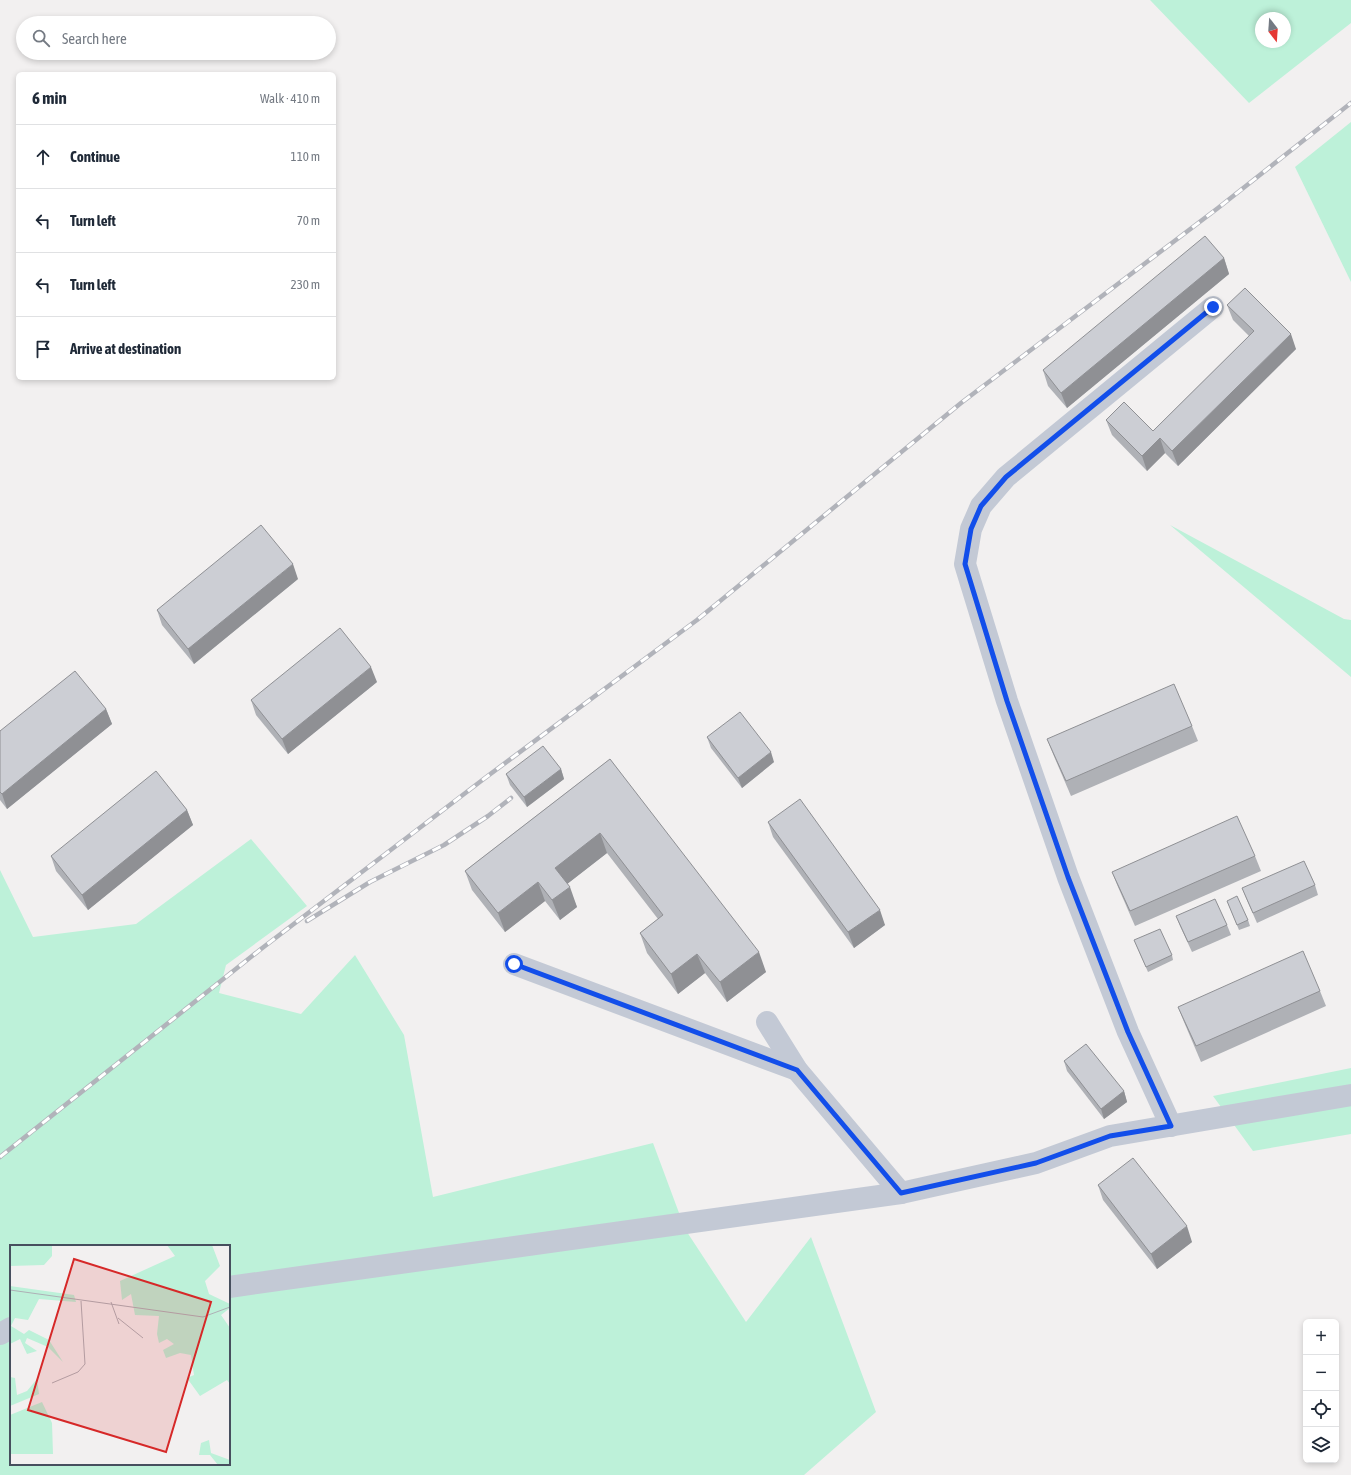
<!DOCTYPE html>
<meta charset="utf-8">
<style>
:root{--surface:#fff;--page:#f6f6f7;--text:#1f2937;--muted:#747a83;--line:#e0e1e3}
body{margin:0;font-family:"Asap Condensed",sans-serif;background:var(--page);color:var(--text)}
.controls{position:absolute;right:12px;bottom:12px;display:grid;overflow:hidden;border-radius:6px;box-shadow:0 2px 6px #0003}
.controls button{width:36px;height:36px;display:grid;place-items:center;padding:0;border:0;border-bottom:1px solid var(--line);background:var(--surface);color:var(--text);font:20px sans-serif}
.compass{position:absolute;left:1255px;top:12px;width:36px;height:36px;border-radius:50%;background:var(--surface);box-shadow:0 2px 6px #0003;rotate:163deg}
.stop{position:absolute;width:12px;height:12px;margin:-9px;border:3px solid #124eea;border-radius:50%;background:#fff}
.stop.end{background:#124eea;border-color:#fff;box-shadow:0 1px 4px #0008}
.list{margin:0;padding:0;list-style:none}
h2{display:flex;justify-content:space-between;align-items:center;height:52px;margin:0;padding:0 16px;font-size:17px}
h2 small{font-size:13px;font-weight:400;color:var(--muted)}
.list li{display:grid;grid-template-columns:26px 1fr auto;gap:12px;align-items:center;box-sizing:border-box;height:64px;padding:0 16px;border-top:1px solid var(--line)}
.list b{display:block;font-size:15px;white-space:nowrap}
.list em{font-size:13px;font-style:normal;color:var(--muted)}
.icon{flex:none;width:22px;height:22px;fill:none;stroke:currentColor;stroke-width:2;stroke-linecap:round;stroke-linejoin:round}
.map{position:relative;flex:none;width:1351px;height:1475px;overflow:hidden}
.search{position:absolute;background:var(--surface);box-shadow:0 2px 6px #0003;left:16px;top:16px;width:320px;height:44px;display:flex;align-items:center;gap:10px;box-sizing:border-box;padding:0 14px;border-radius:22px;color:var(--muted);font-size:15px}
.panel{position:absolute;background:var(--surface);box-shadow:0 2px 6px #0003;left:16px;top:72px;width:320px;height:308px;border-radius:6px}
.map>svg:first-child{display:block}
.green{fill:#bdf1d9;fill-rule:evenodd}
.lines{fill:none;stroke-linecap:round;stroke-linejoin:round}
.minor{stroke:#c3c9d5;stroke-width:22}
.rail-casing{stroke:#b1b3ba;stroke-width:4.5}
.rail{stroke:#fff;stroke-width:3;stroke-dasharray:9;stroke-linecap:butt}
.wall{fill:#afb1b6}
.shaded-wall{fill:#8f9094}
.building{fill:#ccced4;stroke:#8f9094}
.route{stroke:#124eea;stroke-width:5}
.inset-road{fill:none;stroke:#aeb0b6;stroke-width:1}
.view{fill:#d62828;fill-opacity:0.15;stroke:#d62828;stroke-width:2}
.inset-edge{fill:none;stroke:#474f5e;stroke-width:2}
</style>
<div class="map">
<svg width="1351" height="1475" viewBox="0 0 1351 1475">
<rect width="100%" height="100%" fill="#f2f0f0"/>
<g class="green">
<path d="M1150 0H1351V23L1249 103ZM1261 18H1285V42H1261Z"/>
<path d="M1351 122V282L1295 167Z"/>
<path d="M1170 525 1344 619 1351 620V677Z"/>
<path d="M251 839 307 906 226 965 219 993 301 1014 355 955 404 1035 433 1197 653 1143 685 1229 746 1322 811 1237 876 1412 804 1475H0V870L33 937 136 924ZM11 1246H229V1464H11Z"/>
<path d="M1351 1068V1134L1253 1151 1213 1096Z"/>
</g>
<g class="lines">
<g class="minor">
<path d="M514 964 797 1070"/>
<path d="M767 1022 797 1070 901 1193"/>
<path d="M1171 1126 1128 1032 1068 877 1007 701 965 564 971 529 981 506 1006 477 1213 307"/>
<path d="M229 1287 901 1193 1036 1163 1110 1136 1351 1095"/>
<path d="M0 1334 11 1328"/>
</g>
<g class="rail-casing">
<g id="rail">
<path d="M307 921 370 882 444 845 488 816 511 798"/>
<path d="M0 1157 261 949 485 778 697 620 961 403 1218 208 1351 103"/>
</g>
</g>
<use href="#rail" class="rail"/>
</g>
<g class="wall">
<path d="M1224 258 1229 274 1067 408 1048 386 1043 370Z"/>
<path d="M1227 305 1296 349 1178 466 1165 453 1147 471 1112 435 1106 420 1153 431 1249 336 1233 320Z"/>
<path d="M298 579 194 664 162 625 157 610Z"/>
<path d="M377 682 288 754 256 715 251 700Z"/>
<path d="M106 709 112 724 7 809 0 800V731Z"/>
<path d="M1192 726 1198 741 1071 796 1053 754 1047 739Z"/>
<path d="M707 737 774 762 742 788 711 748Z"/>
<path d="M610 759 766 972 727 1002 705 973 678 994 647 953 640 933 658 919 607 853 567 884 577 907 560 920 545 901 505 932 472 890 465 871Z"/>
<path d="M561 769 564 779 527 807 510 785 506 774Z"/>
<path d="M187 810 193 825 88 910 56 871 51 856Z"/>
<path d="M768 822 885 925 854 948 773 837Z"/>
<path d="M1255 856 1261 871 1135 926 1118 887 1112 872Z"/>
<path d="M1315 885 1318 895 1257 923 1246 898 1242 888Z"/>
<path d="M1227 901 1248 920 1250 926 1239 930Z"/>
<path d="M1176 916 1227 925 1231 935 1192 952 1180 926Z"/>
<path d="M1134 940 1172 955 1173 960 1148 972Z"/>
<path d="M1320 991 1326 1006 1201 1062 1184 1022 1178 1007Z"/>
<path d="M1064 1061 1124 1091 1127 1102 1104 1119 1067 1071Z"/>
<path d="M1098 1185 1192 1242 1157 1269 1103 1200Z"/>
</g>
<g class="shaded-wall">
<path d="M1224 258 1229 274 1067 408 1061 393Z"/>
<path d="M1291 334 1296 349 1178 466 1172 451Z"/>
<path d="M1160 438 1165 453 1147 471 1142 456Z"/>
<path d="M293 564 298 579 194 664 188 649Z"/>
<path d="M371 667 377 682 288 754 282 739Z"/>
<path d="M106 709 112 724 7 809 2 794Z"/>
<path d="M771 752 774 762 742 788 738 778Z"/>
<path d="M561 769 564 779 527 807 524 797Z"/>
<path d="M187 810 193 825 88 910 82 895Z"/>
<path d="M600 833 607 853 562 888 555 868Z"/>
<path d="M538 882 545 901 505 932 498 913Z"/>
<path d="M570 887 577 907 560 920 552 900Z"/>
<path d="M880 910 885 925 854 948 848 932Z"/>
<path d="M759 952 766 972 727 1002 720 982Z"/>
<path d="M697 954 705 973 678 994 671 974Z"/>
<path d="M1124 1091 1127 1102 1104 1119 1101 1109Z"/>
<path d="M1187 1226 1192 1242 1157 1269 1151 1254Z"/>
</g>
<g class="building">
<path d="M1205 236 1224 258 1061 393 1043 370Z"/>
<path d="M1245 288 1291 334 1172 451 1160 438 1142 456 1106 420 1124 402 1153 431 1254 331 1227 305Z"/>
<path d="M261 525 293 564 188 649 157 610Z"/>
<path d="M340 628 371 667 282 739 251 700Z"/>
<path d="M75 671 106 709 2 794 0 792V731Z"/>
<path d="M1174 684 1192 726 1066 781 1047 739Z"/>
<path d="M740 712 771 752 738 778 707 737Z"/>
<path d="M543 746 561 769 524 797 506 774Z"/>
<path d="M610 759 759 952 720 982 697 954 671 974 640 933 663 915 600 833 555 868 570 887 552 900 538 882 498 913 465 871Z"/>
<path d="M156 771 187 810 82 895 51 856Z"/>
<path d="M800 799 880 910 848 932 768 822Z"/>
<path d="M1237 816 1255 856 1130 911 1112 872Z"/>
<path d="M1304 861 1315 885 1253 913 1242 888Z"/>
<path d="M1237 896 1248 920 1237 925 1227 901Z"/>
<path d="M1215 899 1227 925 1188 942 1176 916Z"/>
<path d="M1160 929 1172 955 1146 967 1134 940Z"/>
<path d="M1303 951 1320 991 1196 1046 1178 1007Z"/>
<path d="M1086 1044 1124 1091 1101 1109 1064 1061Z"/>
<path d="M1133 1158 1187 1226 1151 1254 1098 1185Z"/>
</g>
<g class="lines">
<path class="route" d="M514 964 797 1070 901 1193 1036 1163 1110 1136 1171 1126 1128 1032 1068 877 1007 701 965 564 971 529 981 506 1006 477 1213 307"/>
</g>
<g transform="translate(10 1245)">
<rect width="220" height="220" fill="#f2f0f0"/>
<path d="M0 0H42V11L34 20 0 21ZM157 0H202L210 21 195 36 199 49 220 59V63L211 70 220 83V139L217 135 190 151 177 133 184 130 181 110 170 108 156 113 153 105 164 99 157 94 149 98 147 89 149 71 125 70 121 49 112 55 110 36 165 11ZM0 41 64 50 66 57 29 54 18 75 5 73 1 81 14 89 19 85 39 95 53 117 38 102 17 93 15 98 27 106 17 109 10 94 0 99ZM0 132 5 133 7 150 17 146 27 134 29 149 0 161ZM32 157 42 178 43 209H0V170ZM199 195 201 208 220 215V220H208L200 210H189L191 198Z" fill="#bdf1d9"/>
<path class="inset-road" d="M0 45 193 72 220 62M101 57 109 79M108 73 133 93M42 138 68 127 75 119 71 56"/>
<path class="view" d="M64 14 201 57 156 207 18 165Z"/>
<rect width="220" height="220" class="inset-edge"/>
</g>
</svg>
<div class="controls">
<button>+</button>
<button>−</button>
<button><svg class="icon" aria-label="locate" viewBox="0 0 24 24"><circle cx="12" cy="12" r="6"/><path d="M12 2v4M12 18v4M2 12h4M18 12h4"/></svg></button>
<button><svg class="icon" aria-label="layers" viewBox="0 0 24 24"><path d="M12 4l9 5-9 5-9-5zM3 14l9 5 9-5"/></svg></button>
</div>
<svg class="compass" viewBox="-18 -18 36 36"><path d="M0-13l5 13h-10z" fill="#e53935"/><path d="M0 13l5-13h-10z" fill="#747a83"/></svg>
<div class="stop" style="left:514px;top:964px"></div>
<div class="stop end" style="left:1213px;top:307px"></div>
<div class="search"><svg class="icon" aria-label="search" viewBox="0 0 24 24"><circle cx="10" cy="10" r="6"/><path d="M15 15l6 6"/></svg>Search here</div>
<section class="panel">
<h2>6 min<small>Walk · 410 m</small></h2>
<ul class="list">
<li><svg class="icon" aria-label="ahead" viewBox="0 0 24 24"><path d="M12 20V5M6 11l6-6 6 6"/></svg><div><b>Continue</b></div><em>110 m</em></li>
<li><svg class="icon" aria-label="left" viewBox="0 0 24 24"><path d="M17 20v-9H6M10 6l-5 5 5 5"/></svg><div><b>Turn left</b></div><em>70 m</em></li>
<li><svg class="icon" aria-label="left" viewBox="0 0 24 24"><path d="M17 20v-9H6M10 6l-5 5 5 5"/></svg><div><b>Turn left</b></div><em>230 m</em></li>
<li><svg class="icon" aria-label="arrive" viewBox="0 0 24 24"><path d="M6 21V4h12l-3 4 3 4H6"/></svg><div><b>Arrive at destination</b></div></li>
</ul>
</section>
</div>
